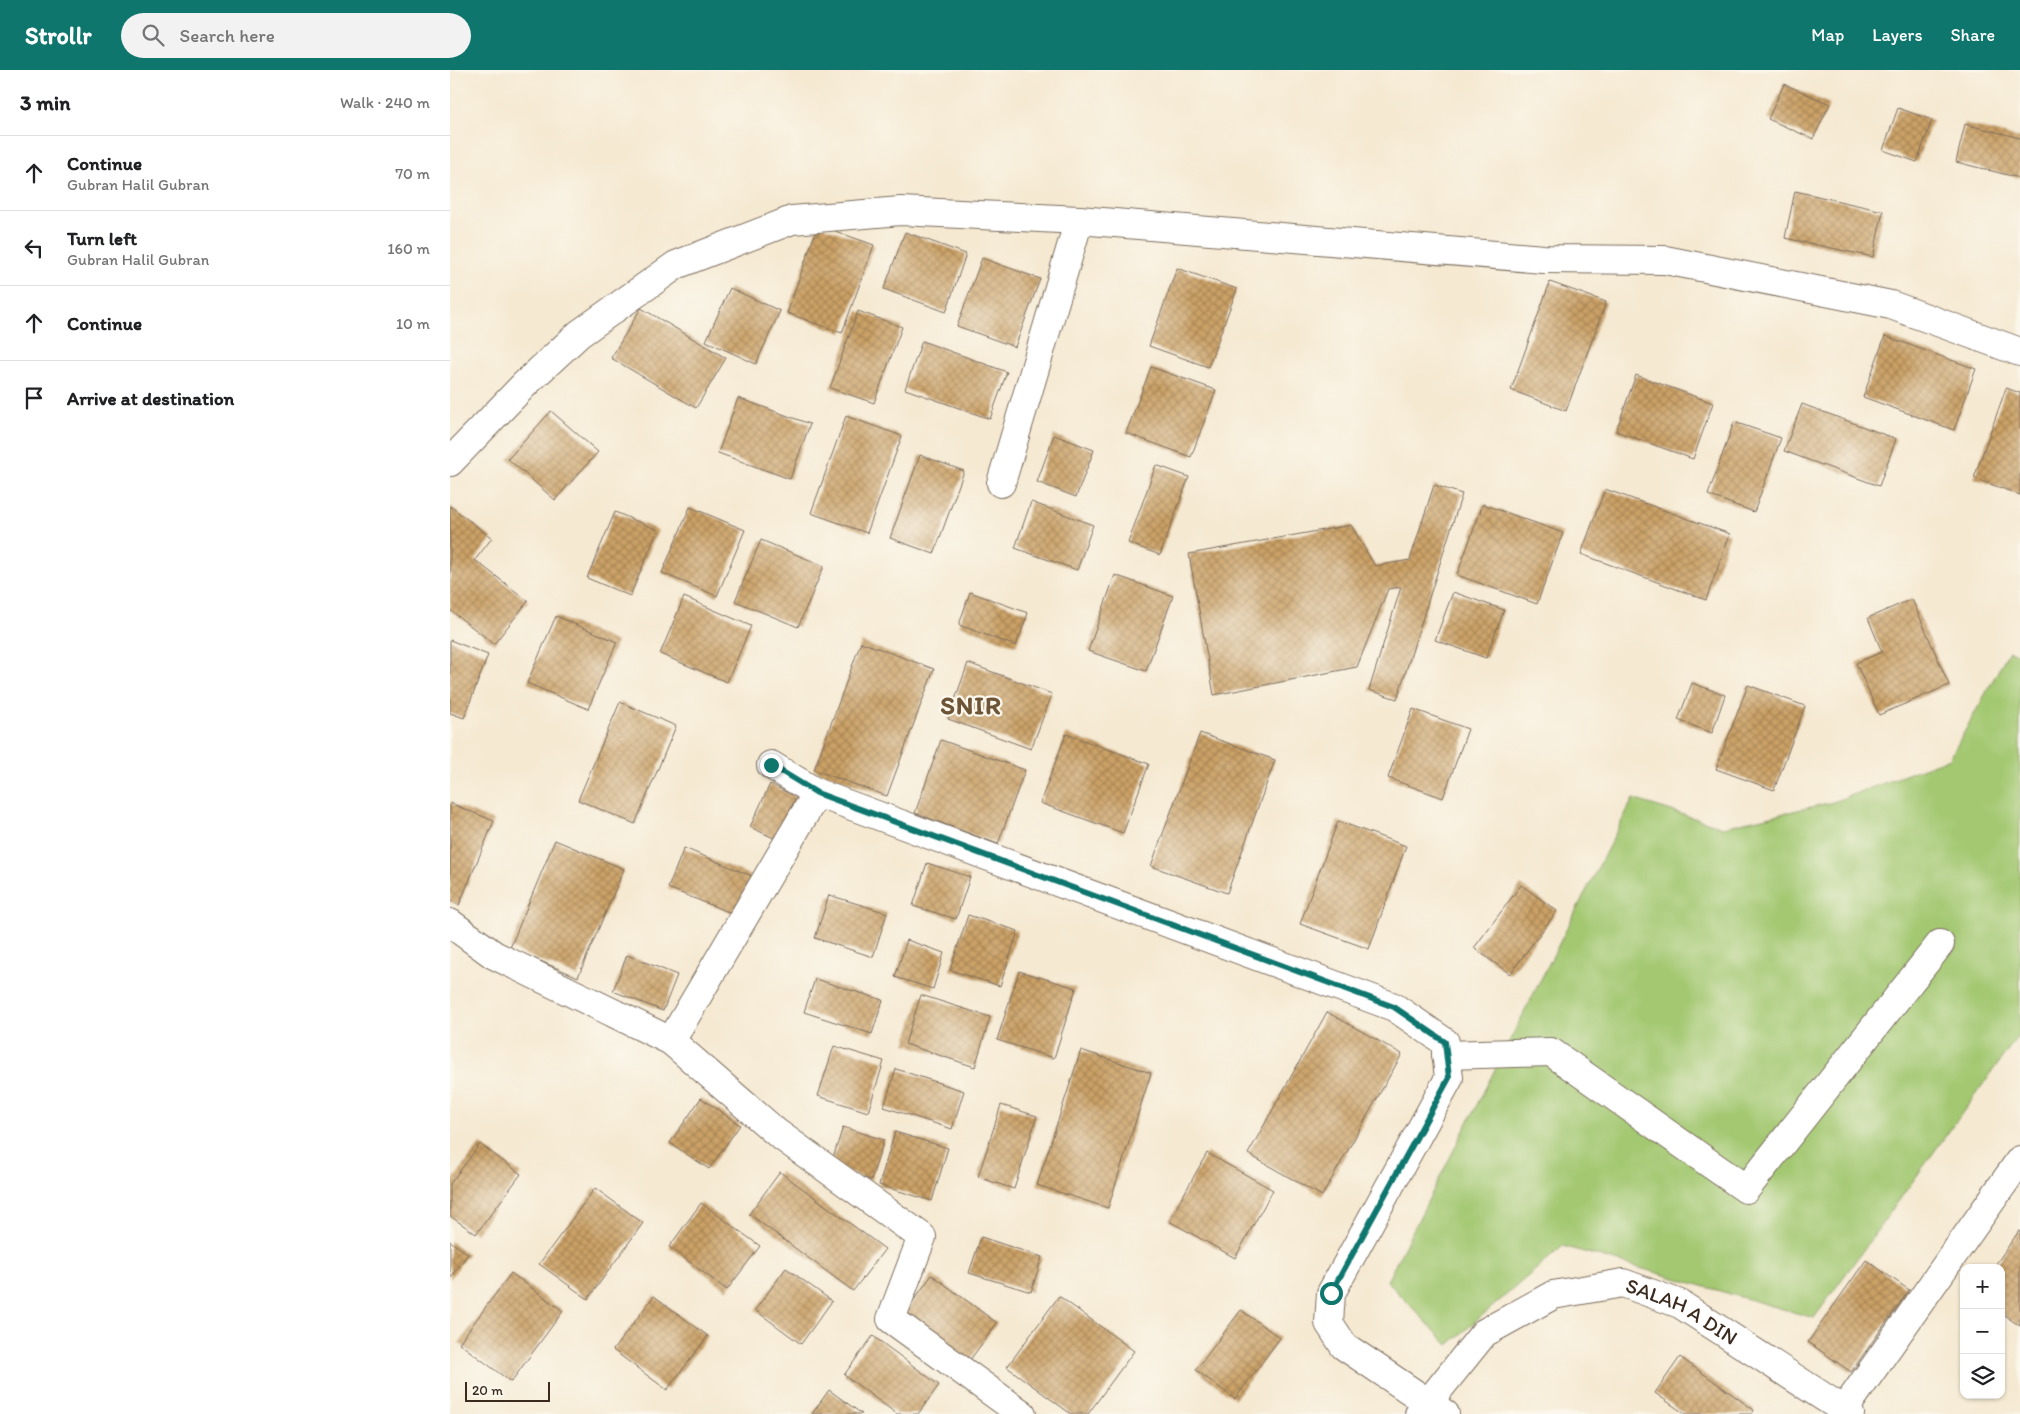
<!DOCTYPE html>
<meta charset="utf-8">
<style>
:root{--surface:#fff;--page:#f2f2f2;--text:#202124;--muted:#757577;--line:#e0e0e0;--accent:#0f766e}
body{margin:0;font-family:Itim,sans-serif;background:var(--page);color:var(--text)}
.controls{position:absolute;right:15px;bottom:15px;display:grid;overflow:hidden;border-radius:10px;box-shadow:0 1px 4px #0004}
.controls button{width:45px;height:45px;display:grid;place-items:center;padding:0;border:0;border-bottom:1px solid var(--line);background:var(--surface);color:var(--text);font:25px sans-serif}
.scale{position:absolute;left:15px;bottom:12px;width:85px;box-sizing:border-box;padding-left:5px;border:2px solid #3b2a1e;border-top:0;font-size:14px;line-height:18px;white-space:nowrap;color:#3b2a1e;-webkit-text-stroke:4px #fbf7ec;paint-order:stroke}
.stop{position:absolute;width:15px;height:15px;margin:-11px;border:4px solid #0f766e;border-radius:50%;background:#fff}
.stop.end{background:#0f766e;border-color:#fff;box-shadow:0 1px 5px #0008}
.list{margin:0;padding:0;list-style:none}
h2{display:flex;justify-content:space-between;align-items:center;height:65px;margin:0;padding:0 20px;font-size:21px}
h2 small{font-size:16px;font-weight:400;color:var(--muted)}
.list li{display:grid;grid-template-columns:32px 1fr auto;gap:15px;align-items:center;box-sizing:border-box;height:75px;padding:0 20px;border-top:1px solid var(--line)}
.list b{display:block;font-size:19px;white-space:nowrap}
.list p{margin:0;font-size:16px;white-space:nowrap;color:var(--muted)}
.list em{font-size:16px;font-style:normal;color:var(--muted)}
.icon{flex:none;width:28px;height:28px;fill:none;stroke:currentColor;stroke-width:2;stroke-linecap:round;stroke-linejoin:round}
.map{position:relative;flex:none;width:1570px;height:1344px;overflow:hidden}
header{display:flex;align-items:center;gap:30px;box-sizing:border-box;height:70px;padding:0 25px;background:var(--accent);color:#fff}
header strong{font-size:24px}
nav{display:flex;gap:28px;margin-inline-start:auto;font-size:18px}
.search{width:350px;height:45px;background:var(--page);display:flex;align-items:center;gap:12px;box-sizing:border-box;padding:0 18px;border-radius:28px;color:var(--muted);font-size:19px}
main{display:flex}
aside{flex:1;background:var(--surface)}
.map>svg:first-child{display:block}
.green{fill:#a3c871;stroke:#6f7948}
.building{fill:url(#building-cross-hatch)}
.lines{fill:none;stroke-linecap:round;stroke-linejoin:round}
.minor-casing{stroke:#7c6d5d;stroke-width:30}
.minor{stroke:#fff;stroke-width:28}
.route{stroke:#0f766e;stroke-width:6}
.labels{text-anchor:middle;stroke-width:4.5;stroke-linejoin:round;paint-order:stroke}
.street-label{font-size:21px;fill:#3b2a1e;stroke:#fbf7ec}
.district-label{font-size:26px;font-weight:bold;letter-spacing:1px;fill:#6d5437;stroke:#fbf7ec}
</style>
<header>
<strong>Strollr</strong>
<div class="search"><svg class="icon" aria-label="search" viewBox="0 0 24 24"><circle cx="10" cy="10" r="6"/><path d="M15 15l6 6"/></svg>Search here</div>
<nav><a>Map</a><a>Layers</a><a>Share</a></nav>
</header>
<main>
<aside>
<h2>3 min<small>Walk · 240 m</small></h2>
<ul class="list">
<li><svg class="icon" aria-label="ahead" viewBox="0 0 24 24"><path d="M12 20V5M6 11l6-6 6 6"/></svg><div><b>Continue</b><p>Gubran Halil Gubran</p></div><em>70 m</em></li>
<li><svg class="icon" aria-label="left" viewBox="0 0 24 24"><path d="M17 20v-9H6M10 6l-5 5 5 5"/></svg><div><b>Turn left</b><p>Gubran Halil Gubran</p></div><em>160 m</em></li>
<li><svg class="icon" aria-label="ahead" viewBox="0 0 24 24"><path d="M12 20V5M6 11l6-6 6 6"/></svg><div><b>Continue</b></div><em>10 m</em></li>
<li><svg class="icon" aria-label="arrive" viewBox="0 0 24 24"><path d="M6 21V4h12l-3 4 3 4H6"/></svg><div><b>Arrive at destination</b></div></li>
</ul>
</aside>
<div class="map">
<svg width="1570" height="1344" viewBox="0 0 1570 1344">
<defs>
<pattern id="building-cross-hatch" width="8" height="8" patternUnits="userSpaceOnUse" patternTransform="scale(1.25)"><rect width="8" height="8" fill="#cba166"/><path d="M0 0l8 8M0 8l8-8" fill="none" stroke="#a68353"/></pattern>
</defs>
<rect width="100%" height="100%" fill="#fbf7ec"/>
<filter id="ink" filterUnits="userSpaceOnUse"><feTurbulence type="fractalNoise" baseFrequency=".02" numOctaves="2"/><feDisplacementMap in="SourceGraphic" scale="10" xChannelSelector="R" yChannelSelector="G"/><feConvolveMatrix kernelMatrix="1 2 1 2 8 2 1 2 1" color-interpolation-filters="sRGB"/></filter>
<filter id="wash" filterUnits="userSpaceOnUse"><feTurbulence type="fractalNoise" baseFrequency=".0096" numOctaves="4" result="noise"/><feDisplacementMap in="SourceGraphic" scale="20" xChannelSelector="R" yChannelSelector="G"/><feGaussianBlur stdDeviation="1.12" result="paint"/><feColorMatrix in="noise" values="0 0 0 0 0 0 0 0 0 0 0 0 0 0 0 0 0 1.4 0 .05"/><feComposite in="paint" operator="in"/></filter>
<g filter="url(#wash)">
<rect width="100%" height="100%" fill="#f5e9d2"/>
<path class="green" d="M1559 581 1570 584V963L1364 1248 1113 1176 998 1275 937 1211 1183 729 1273 757 1383 732 1500 688Z"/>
<g id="blocks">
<g class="building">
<path d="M1334 14 1380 34 1363 69 1318 49Z"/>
<path d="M1448 38 1482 50 1467 92 1433 80Z"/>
<path d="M1515 54 1570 68V108L1506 92Z"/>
<path d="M1345 121 1433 141 1423 187 1335 168Z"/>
<path d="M368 155 424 175 392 263 337 243Z"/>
<path d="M455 162 516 184 496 242 434 219Z"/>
<path d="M532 188 590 209 565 277 507 256Z"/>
<path d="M727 198 787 219 758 297 699 276Z"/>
<path d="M1100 212 1156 232 1116 341 1061 320Z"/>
<path d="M280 218 330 241 306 294 256 271Z"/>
<path d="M191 238 276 288 246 338 161 288Z"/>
<path d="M408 241 452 257 424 333 380 318Z"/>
<path d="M1435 266 1526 299 1504 360 1413 327Z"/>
<path d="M472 271 557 302 540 349 455 319Z"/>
<path d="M701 297 766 320 741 387 676 363Z"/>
<path d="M1186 305 1263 333 1243 389 1166 361Z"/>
<path d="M1556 318 1570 323V425L1524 408Z"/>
<path d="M288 328 360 354 340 409 268 383Z"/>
<path d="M1352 334 1446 369 1429 416 1334 381Z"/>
<path d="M101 341 148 382 105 430 58 389Z"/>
<path d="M396 346 452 366 417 463 361 443Z"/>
<path d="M1284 352 1331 368 1304 442 1258 425Z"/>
<path d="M604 365 644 380 626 427 587 412Z"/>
<path d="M470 385 514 401 484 484 440 468Z"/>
<path d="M706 395 739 407 710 485 678 473Z"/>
<path d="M984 415 1012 424 947 629 919 620 951 517 938 519 907 597 764 625 739 484 901 455 925 496 960 490Z"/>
<path d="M1155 419 1280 464 1256 530 1131 484Z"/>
<path d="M581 432 643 455 627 500 565 478Z"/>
<path d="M1033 434 1113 463 1087 534 1007 505Z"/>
<path d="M0 436 42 468 25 490 78 531 44 574 0 540Z"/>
<path d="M240 437 295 460 267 526 212 503Z"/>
<path d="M165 442 208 460 180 526 137 508Z"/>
<path d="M311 470 374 496 348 557 285 531Z"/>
<path d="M665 505 723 526 696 601 638 581Z"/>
<path d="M520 522 578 543 566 576 509 555Z"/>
<path d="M1003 522 1054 540 1036 588 985 570Z"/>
<path d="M234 527 301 556 277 612 210 584Z"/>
<path d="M1462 529 1499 615 1429 645 1406 593 1432 582 1418 548Z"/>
<path d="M106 546 167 572 138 639 77 613Z"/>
<path d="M0 570 38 585 14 648 0 643Z"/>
<path d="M411 572 484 599 437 726 364 700Z"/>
<path d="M518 593 602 624 581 679 498 649Z"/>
<path d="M1242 613 1275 625 1262 663 1228 650Z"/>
<path d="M1298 615 1355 636 1324 720 1266 699Z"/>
<path d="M170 632 226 656 185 754 128 730Z"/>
<path d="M963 639 1018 659 993 728 938 708Z"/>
<path d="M750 663 825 690 777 823 701 796Z"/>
<path d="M616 664 699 694 673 763 590 733Z"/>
<path d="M491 670 575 700 548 774 465 743Z"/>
<path d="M320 714 346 727 326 769 300 757Z"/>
<path d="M0 733 44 751 9 835 0 831Z"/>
<path d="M888 751 956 776 919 879 850 854Z"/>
<path d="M105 770 174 799 128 907 60 878Z"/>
<path d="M234 778 302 806 286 845 218 818Z"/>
<path d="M477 793 520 807 506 849 463 836Z"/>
<path d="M1071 815 1107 841 1060 904 1024 878Z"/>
<path d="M379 825 437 843 423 887 365 868Z"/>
<path d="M518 845 568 861 550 916 500 900Z"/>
<path d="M457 870 494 883 483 919 445 907Z"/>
<path d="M177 885 227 905 213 941 163 921Z"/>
<path d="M569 901 626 918 604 988 547 970Z"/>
<path d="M365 909 433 930 422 964 354 942Z"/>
<path d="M471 925 540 947 525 997 455 974Z"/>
<path d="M877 942 952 984 872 1126 798 1084Z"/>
<path d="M384 976 434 991 418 1042 368 1026Z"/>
<path d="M631 980 701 1003 658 1138 587 1115Z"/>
<path d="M446 999 514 1021 502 1059 434 1037Z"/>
<path d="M251 1028 290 1055 259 1099 220 1073Z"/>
<path d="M551 1035 587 1046 564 1119 528 1107Z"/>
<path d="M393 1057 434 1070 421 1110 380 1097Z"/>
<path d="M445 1062 498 1078 482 1131 429 1115Z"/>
<path d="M30 1074 71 1104 26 1164 0 1146V1114Z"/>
<path d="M757 1083 823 1120 785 1188 719 1151Z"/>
<path d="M330 1102 435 1179 403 1221 299 1144Z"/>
<path d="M145 1118 193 1153 138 1229 89 1194Z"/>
<path d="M251 1133 310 1176 277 1220 219 1177Z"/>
<path d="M1569 1161H1570V1256L1551 1243V1198H1543Z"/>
<path d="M531 1167 592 1187 581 1222 519 1203Z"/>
<path d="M0 1171 18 1184 0 1209Z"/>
<path d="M1416 1190 1459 1220 1401 1302 1358 1272Z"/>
<path d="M336 1198 382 1231 351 1274 305 1240Z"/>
<path d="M61 1203 113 1241 61 1312 9 1273Z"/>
<path d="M482 1205 547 1253 517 1294 452 1246Z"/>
<path d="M204 1226 258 1266 217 1320 163 1280Z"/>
<path d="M609 1226 684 1281 638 1344H621L557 1297Z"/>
<path d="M791 1240 830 1268 785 1329 746 1300Z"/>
<path d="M423 1266 489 1315 468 1344H447L394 1305Z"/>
<path d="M1230 1287 1304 1340 1302 1344H1235L1205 1323Z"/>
<path d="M379 1320 412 1344H362Z"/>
</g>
</g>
</g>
<g filter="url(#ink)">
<use href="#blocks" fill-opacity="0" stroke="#7c6d5d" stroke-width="1"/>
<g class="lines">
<g class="minor-casing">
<g id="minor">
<path d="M0 392 75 314 129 264 226 195 342 150 451 141 629 150 1093 189 1215 190 1441 235 1570 282"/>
<path d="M551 413 629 150"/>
<path d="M367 723 944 937 995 972 999 1008 881 1223 879 1253 894 1276 995 1344"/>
<path d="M0 853 44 885 221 971 327 1063 472 1167 441 1249 572 1344"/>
<path d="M221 971 367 723 321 695"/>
<path d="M996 985 1101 982 1296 1119 1490 874"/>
<path d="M1394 1340 1570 1090"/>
<path id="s1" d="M969 1344 1034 1263 1103 1225 1173 1213 1230 1234 1400 1344"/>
</g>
</g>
<use href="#minor" class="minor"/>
</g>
</g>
<g class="lines" filter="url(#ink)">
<path class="route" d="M321 695 367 723 944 937 995 972 999 1008 881 1223"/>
</g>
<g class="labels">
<g class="street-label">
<text dy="7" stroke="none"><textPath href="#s1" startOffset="319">SALAH A DIN</textPath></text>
</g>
<g class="district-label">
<text x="521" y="644">SNIR</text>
</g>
</g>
</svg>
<div class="controls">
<button>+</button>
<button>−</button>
<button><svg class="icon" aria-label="layers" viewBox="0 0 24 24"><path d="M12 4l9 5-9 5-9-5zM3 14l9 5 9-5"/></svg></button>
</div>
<div class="scale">20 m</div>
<div class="stop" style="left:881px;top:1223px"></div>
<div class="stop end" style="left:321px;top:695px"></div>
</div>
</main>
